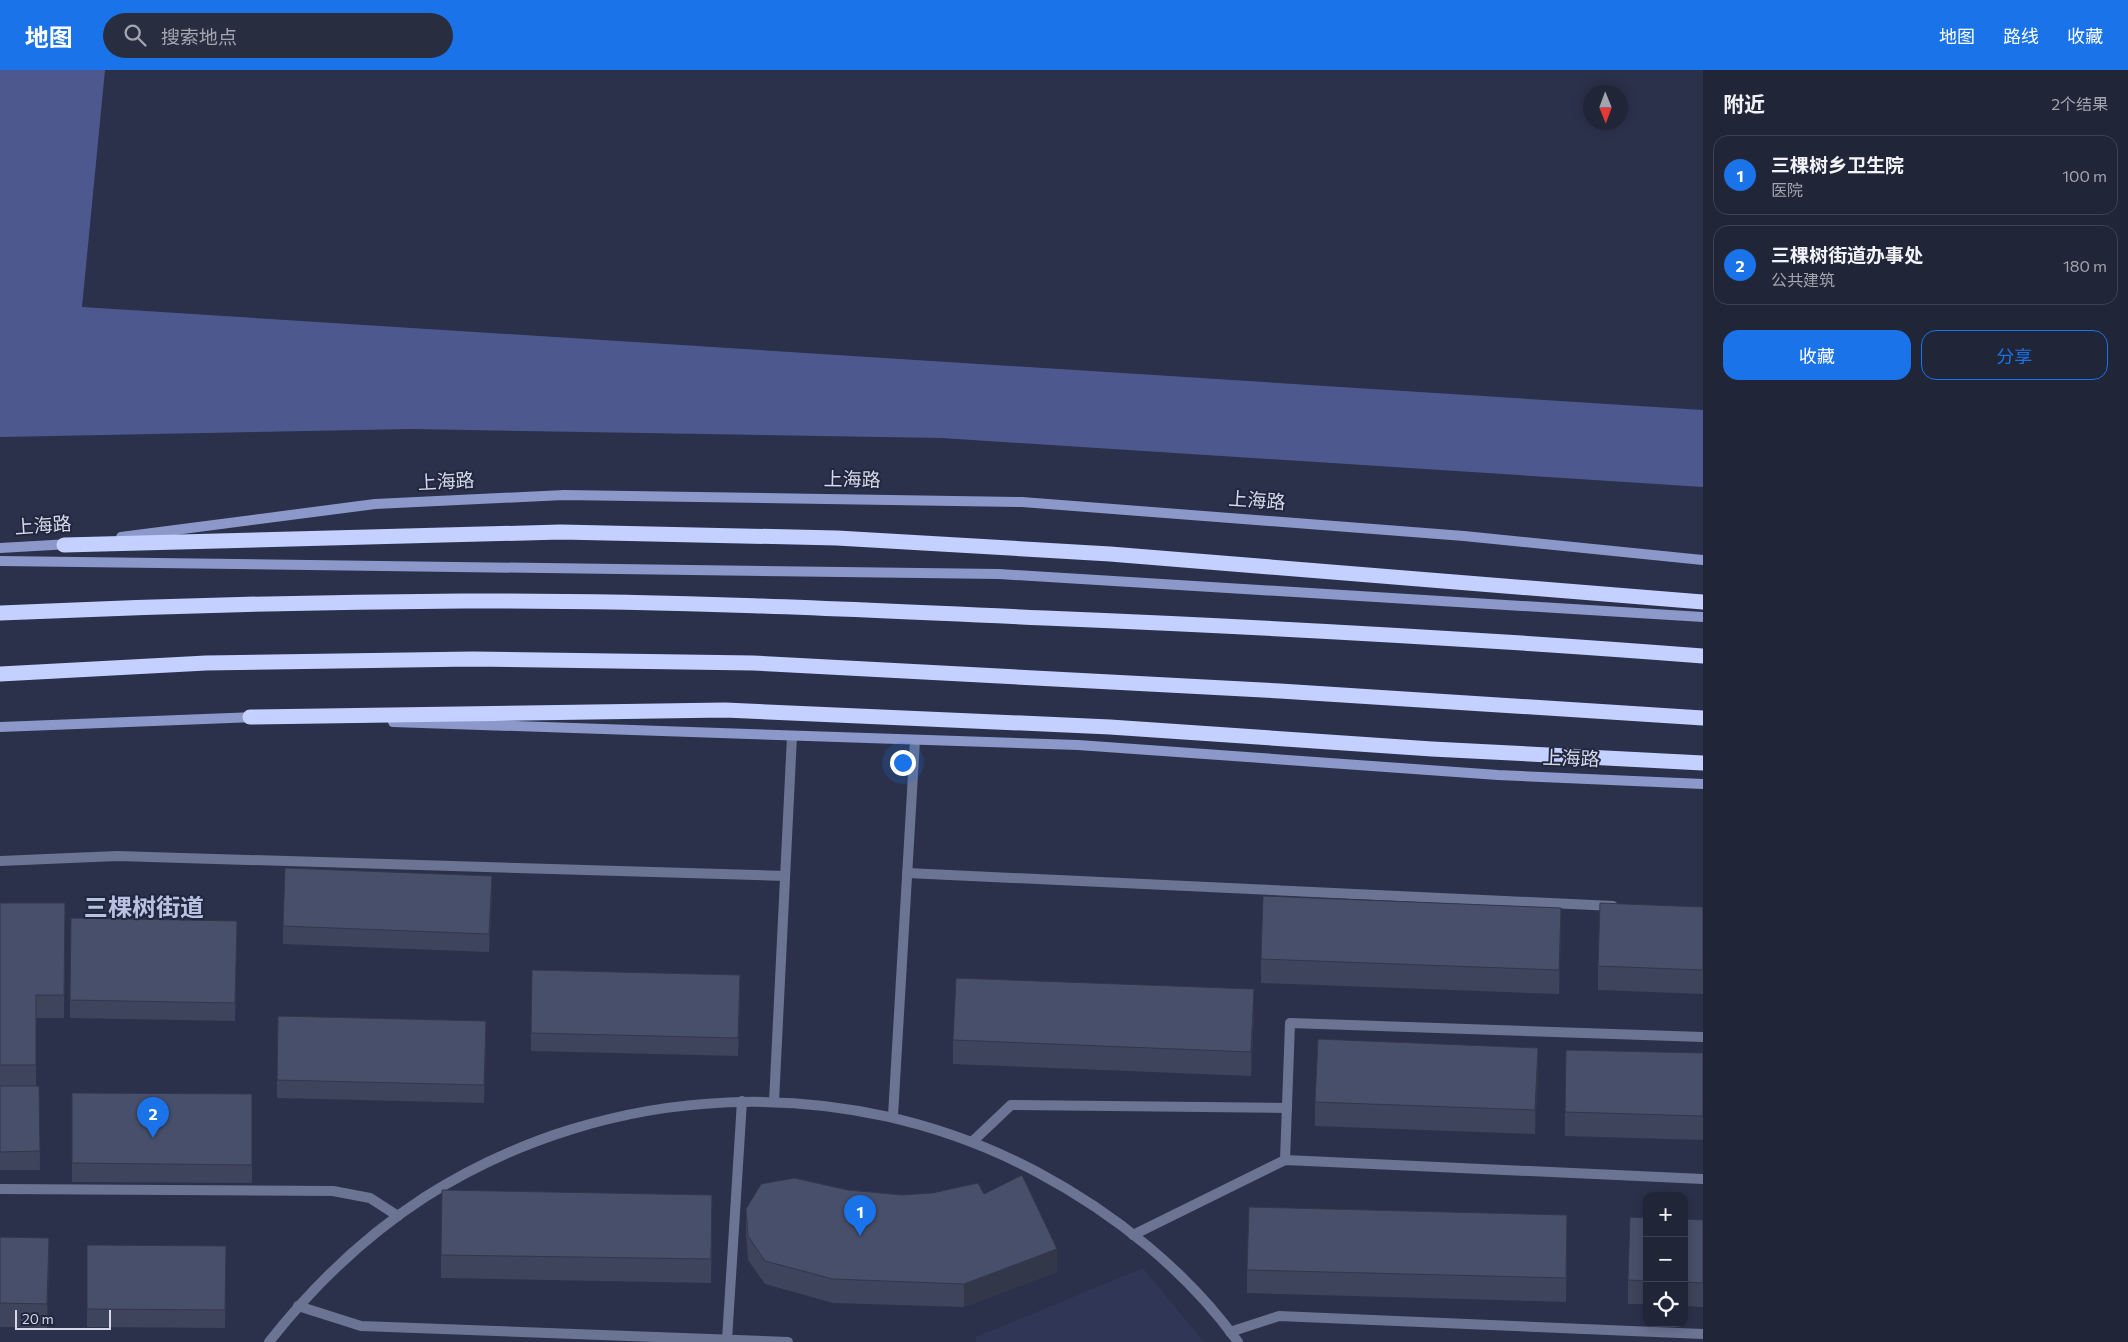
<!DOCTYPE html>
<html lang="zh">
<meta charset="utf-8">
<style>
:root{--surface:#202538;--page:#282d40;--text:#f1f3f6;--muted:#a2a5ae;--line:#3d4253;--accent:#1a73e8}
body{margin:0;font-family:Commissioner,"Noto Sans SC",sans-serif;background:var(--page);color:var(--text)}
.controls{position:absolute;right:15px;bottom:15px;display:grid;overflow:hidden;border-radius:10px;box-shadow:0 2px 12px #0003}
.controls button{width:45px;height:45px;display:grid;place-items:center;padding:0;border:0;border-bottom:1px solid var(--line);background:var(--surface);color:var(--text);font:25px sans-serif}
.compass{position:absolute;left:1583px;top:15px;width:45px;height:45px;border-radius:50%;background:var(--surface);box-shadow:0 2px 12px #0003;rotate:179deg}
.scale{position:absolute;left:15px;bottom:12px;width:96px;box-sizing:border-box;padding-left:5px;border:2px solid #d4d8e9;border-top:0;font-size:14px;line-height:18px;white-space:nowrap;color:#d4d8e9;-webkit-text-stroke:4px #21273f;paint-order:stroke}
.you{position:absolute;left:902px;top:692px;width:18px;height:18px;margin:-12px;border:4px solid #fff;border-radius:50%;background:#1a73e8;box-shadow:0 0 0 8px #1a73e833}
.badge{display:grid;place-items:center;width:32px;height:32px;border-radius:50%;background:var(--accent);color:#fff;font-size:16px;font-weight:700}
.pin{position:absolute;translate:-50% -41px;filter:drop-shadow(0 1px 2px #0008)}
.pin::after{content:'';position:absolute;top:26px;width:18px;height:15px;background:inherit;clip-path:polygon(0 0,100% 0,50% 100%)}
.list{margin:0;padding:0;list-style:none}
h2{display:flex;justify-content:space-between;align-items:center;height:65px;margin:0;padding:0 20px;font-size:21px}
h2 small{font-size:16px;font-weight:400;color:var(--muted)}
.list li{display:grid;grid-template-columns:32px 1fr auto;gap:15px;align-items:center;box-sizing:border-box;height:80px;margin:0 10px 10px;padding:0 10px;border:1px solid var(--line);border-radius:15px}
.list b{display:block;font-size:19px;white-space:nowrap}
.list p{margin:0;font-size:16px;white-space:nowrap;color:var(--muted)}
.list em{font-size:16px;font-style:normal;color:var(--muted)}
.actions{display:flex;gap:10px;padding:15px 20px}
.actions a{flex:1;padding:11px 0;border:1px solid var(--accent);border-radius:15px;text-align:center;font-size:18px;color:var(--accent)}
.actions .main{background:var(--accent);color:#fff}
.icon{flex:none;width:28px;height:28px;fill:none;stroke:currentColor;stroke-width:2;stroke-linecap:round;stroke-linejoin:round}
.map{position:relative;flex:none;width:1703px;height:1272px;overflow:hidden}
header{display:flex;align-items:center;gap:30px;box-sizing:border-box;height:70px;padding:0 25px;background:var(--accent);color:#fff}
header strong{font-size:24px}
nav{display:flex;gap:28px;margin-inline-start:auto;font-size:18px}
.search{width:350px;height:45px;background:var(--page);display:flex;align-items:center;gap:12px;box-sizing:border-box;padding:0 18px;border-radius:28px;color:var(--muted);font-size:19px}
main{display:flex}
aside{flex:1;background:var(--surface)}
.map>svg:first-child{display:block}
.built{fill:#2f3656}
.green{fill:#4d598e}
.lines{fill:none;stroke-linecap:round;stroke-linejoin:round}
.lane{stroke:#6c7493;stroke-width:10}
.secondary{stroke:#8c98ca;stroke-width:10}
.highway{stroke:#c4d0ff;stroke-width:15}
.wall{fill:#3e445b}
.shaded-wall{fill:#32374a}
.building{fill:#484f6a;stroke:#32374a}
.labels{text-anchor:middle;stroke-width:4;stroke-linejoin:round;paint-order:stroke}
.street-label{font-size:19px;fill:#d4d8e9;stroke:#21273f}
.district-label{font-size:24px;font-weight:bold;fill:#b9c2e2;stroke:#21273f}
</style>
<header>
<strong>地图</strong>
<div class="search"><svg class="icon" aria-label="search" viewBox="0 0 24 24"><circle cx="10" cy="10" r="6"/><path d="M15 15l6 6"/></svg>搜索地点</div>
<nav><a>地图</a><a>路线</a><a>收藏</a></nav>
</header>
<main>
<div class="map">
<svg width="1703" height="1272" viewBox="0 0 1703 1272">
<rect width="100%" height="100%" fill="#2b314a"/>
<path class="built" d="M1143 1198 1204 1272H976V1267Z"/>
<path class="green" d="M0 0H105L82 237 1703 340V417L942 368 411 359 0 367Z"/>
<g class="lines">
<g class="lane">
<path d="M0 791 117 786 785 806"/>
<path d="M907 803 1613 836"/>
<path d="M774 1032 792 666"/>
<path d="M893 1046 915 670"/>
<path d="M972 1072 1011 1035 1287 1038"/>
<path d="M1285 1090 1290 953 1703 967"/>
<path d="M0 1119 333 1121 370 1128 398 1146"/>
<path d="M1133 1165 1285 1090 1703 1109"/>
<path d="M298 1236 361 1256 788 1272"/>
<path d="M1230 1262 1279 1246 1703 1264"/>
<path d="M727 1270 742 1031"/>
<path d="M269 1272C313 1216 365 1166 425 1127 609 1010 845 1000 1037 1102 1114 1143 1187 1201 1238 1272"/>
</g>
<g class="secondary">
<path d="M121 467 375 434 564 425 1022 432 1464 466 1703 490"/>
<path d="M0 478 70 474"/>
<path d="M0 491 999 504 1703 547"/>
<path d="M393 652 1078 675 1498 705 1703 714"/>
<path d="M0 657 256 647"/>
</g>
<g class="highway">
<path d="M64 475 561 462 837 468 1110 484 1703 532"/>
<path d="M0 543C154 536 308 532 462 531 657 530 851 539 1045 548 1264 557 1484 569 1703 586"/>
<path d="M0 604 206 593 473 589 753 593 1280 621 1703 648"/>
<path d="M250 647 725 640 1110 657 1432 679 1703 693"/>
</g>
</g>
<g class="wall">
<path d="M492 824 489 882 283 874V856Z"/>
<path d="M0 833H65L64 948H36V1016H39L40 1100H0Z"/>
<path d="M1703 837V924L1598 920V896Z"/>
<path d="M237 851 235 951 70 948V930Z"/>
<path d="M1561 861 1559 924 1261 913V889Z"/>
<path d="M740 923 738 986 531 981V963Z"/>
<path d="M1254 942 1251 1006 953 994V970Z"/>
<path d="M486 970 484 1033 277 1028V1010Z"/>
<path d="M1703 983V1070L1565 1066V1042Z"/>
<path d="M1538 1001 1535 1064 1315 1056V1032Z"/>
<path d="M72 1023 252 1024V1113L72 1112Z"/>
<path d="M848 1120 902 1125 984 1124 1057 1202 964 1237 833 1233 765 1214 748 1190 746 1163V1139Z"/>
<path d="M712 1148 711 1213 441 1208V1185Z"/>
<path d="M1647 1148V1234H1628V1210Z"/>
<path d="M1684 1149 1703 1150V1237L1684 1236Z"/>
<path d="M0 1167 49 1192 47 1258 0 1257Z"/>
<path d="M1567 1168 1566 1232 1247 1223V1200Z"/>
<path d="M87 1175 226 1176 225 1258 87 1257Z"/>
</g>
<g class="shaded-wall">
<path d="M492 806V824L489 882V864Z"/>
<path d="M1561 838V861L1559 924V900Z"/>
<path d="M1254 919V942L1251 1006V982Z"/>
<path d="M486 951V970L484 1033V1015Z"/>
<path d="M1538 978V1001L1535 1064V1040Z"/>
<path d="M1567 1145V1168L1566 1232V1208Z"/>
<path d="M49 1168V1192L47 1258V1234Z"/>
<path d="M1057 1179V1202L964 1237V1214Z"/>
</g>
<g class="building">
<path d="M285 798 492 806 489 864 283 856Z"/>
<path d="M1263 826 1561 838 1559 900 1261 889Z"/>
<path d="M0 833H65L64 925H36V995H0Z"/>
<path d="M1600 833 1703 837V900L1598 896Z"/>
<path d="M71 848 237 851 235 933 70 930Z"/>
<path d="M532 900 740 905 738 968 531 963Z"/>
<path d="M956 908 1254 919 1251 982 953 970Z"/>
<path d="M278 946 486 951 484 1015 277 1010Z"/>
<path d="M1318 969 1538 978 1535 1040 1315 1032Z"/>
<path d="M1566 980 1703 983V1046L1565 1042Z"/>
<path d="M0 1016H39L40 1081 0 1082Z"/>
<path d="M72 1023 252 1024V1095L72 1093Z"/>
<path d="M1022 1105 1057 1179 964 1214 833 1209 765 1191 748 1166 746 1139 761 1114 794 1108 848 1120 902 1125 932 1123 978 1113 984 1124Z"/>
<path d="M442 1120 712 1125 711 1189 441 1185Z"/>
<path d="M1249 1137 1567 1145 1566 1208 1247 1200Z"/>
<path d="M1630 1147 1647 1148V1211L1628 1210Z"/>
<path d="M1684 1149 1703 1150V1213L1684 1212Z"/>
<path d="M0 1167 49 1168 47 1234 0 1233Z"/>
<path d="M87 1175 226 1176 225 1240 87 1239Z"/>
</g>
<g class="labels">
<g class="street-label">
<text transform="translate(852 409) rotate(1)" y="7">上海路</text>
<text transform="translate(446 411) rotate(-3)" y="7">上海路</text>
<text transform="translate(1257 430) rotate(4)" y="7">上海路</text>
<text transform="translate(43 455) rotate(-4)" y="7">上海路</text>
<text transform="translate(1571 688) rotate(2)" y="7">上海路</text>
</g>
<g class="district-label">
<text x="144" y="846">三棵树街道</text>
</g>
</g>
</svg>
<div class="controls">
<button>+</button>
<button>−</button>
<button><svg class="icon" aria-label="locate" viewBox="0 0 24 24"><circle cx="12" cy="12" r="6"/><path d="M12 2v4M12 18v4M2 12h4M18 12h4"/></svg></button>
</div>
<svg class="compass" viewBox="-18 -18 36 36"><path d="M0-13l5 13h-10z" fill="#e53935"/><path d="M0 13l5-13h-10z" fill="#a2a5ae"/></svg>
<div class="scale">20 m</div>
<div class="you"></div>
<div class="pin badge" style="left:860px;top:1166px">1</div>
<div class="pin badge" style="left:153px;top:1068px">2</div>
</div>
<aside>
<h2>附近<small>2个结果</small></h2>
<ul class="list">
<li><span class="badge">1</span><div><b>三棵树乡卫生院</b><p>医院</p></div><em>100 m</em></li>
<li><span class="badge">2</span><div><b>三棵树街道办事处</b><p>公共建筑</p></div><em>180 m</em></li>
</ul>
<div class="actions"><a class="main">收藏</a><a>分享</a></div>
</aside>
</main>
